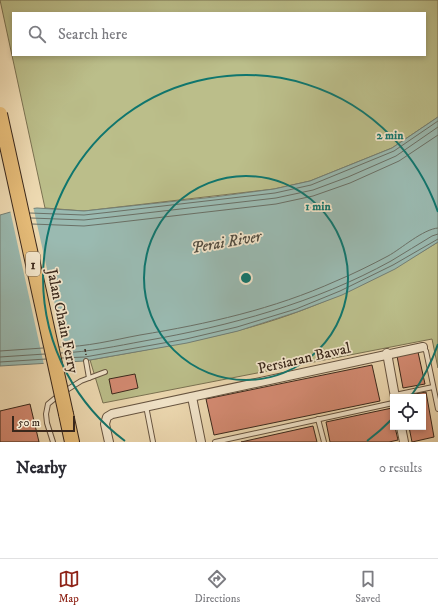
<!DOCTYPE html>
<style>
:root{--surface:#fff;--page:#f2f2f3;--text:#2b2b33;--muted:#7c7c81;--line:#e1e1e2;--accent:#8f2418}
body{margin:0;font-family:"IM FELL DW Pica",serif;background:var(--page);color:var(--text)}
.controls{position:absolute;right:12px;bottom:12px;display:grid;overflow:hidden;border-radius:0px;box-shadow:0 2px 6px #0003}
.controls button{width:36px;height:36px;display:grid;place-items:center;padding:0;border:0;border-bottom:1px solid var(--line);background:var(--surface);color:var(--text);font:20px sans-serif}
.scale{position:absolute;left:12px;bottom:10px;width:63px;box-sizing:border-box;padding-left:4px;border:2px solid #39271b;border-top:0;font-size:11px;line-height:14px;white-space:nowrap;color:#39271b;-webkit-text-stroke:3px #f4e7cd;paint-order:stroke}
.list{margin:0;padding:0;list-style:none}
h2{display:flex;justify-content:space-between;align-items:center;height:52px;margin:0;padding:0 16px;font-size:17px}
h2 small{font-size:13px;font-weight:400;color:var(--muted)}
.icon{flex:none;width:22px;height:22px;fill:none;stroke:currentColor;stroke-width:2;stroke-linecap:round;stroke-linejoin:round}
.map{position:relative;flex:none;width:438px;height:442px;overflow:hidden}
.search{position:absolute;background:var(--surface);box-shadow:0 2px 6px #0003;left:12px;right:12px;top:12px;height:44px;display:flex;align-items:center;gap:10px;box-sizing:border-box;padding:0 14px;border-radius:0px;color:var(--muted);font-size:15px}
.sheet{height:116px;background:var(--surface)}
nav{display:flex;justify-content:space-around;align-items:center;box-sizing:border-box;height:56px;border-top:1px solid var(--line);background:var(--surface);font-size:11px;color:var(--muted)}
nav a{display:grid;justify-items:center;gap:2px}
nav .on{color:var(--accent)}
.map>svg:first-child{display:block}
.green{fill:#bbbe8a;stroke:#7a7252;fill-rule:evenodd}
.water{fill:#9abab1;stroke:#737f75}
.pier{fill:#eedab2}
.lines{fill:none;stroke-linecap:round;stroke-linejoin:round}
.shore{stroke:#6a7066;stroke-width:1}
.building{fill:#d58b73;stroke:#39271b}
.service-casing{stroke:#665441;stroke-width:6}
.minor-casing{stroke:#665441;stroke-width:10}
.trunk-casing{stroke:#39271b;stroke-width:16}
.path{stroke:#39271b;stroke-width:1.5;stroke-dasharray:3 2;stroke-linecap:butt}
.service{stroke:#f4e7cd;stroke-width:4}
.minor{stroke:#f4e7cd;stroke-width:8}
.trunk{stroke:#e7bd79;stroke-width:14}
.trunk-bridge-casing{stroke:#39271b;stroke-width:16;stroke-linecap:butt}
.trunk-bridge{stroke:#e7bd79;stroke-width:14}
.ring{fill:none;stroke:#0f766e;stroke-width:2}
.labels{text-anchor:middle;stroke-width:3.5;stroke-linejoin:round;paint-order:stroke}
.shield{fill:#f4e7cd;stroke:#716150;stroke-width:1}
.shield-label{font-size:14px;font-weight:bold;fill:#39271b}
.street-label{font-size:15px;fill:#39271b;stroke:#f4e7cd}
.water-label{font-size:16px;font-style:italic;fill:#514c40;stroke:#f4e7cd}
.centre{fill:#0f766e;stroke:#f4e7cd;stroke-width:2}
.ring-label{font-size:12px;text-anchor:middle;font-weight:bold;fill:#0f766e;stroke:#f4e7cd;stroke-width:3.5;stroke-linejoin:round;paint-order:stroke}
</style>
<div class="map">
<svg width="438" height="442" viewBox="0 0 438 442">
<rect width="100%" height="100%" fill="#eedab2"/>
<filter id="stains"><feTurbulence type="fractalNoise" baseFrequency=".005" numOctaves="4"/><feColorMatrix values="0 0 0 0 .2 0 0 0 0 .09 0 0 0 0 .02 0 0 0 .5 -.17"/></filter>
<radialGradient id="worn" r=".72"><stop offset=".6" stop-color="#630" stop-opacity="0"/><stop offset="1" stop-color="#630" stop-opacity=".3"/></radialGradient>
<g class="green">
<path d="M0 0H438V117L392 148 310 181 274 189 110 208 84 211 45 208ZM13 13H425V55H13Z"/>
<path d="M438 242V368L432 339 103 403 90 360C139 351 188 343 236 331 308 313 375 281 438 242Z"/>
</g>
<path class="water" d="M438 117V242L395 269 342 295 297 312 238 331 187 343 84 361 0 366V215L14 211 37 208 84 211 214 197 274 189 310 181 392 148Z"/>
<path class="pier" d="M33 206 68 364 44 365 10 210Z"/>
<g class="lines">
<g class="shore">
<path d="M30 213 84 215 111 212 275 193 311 185 394 151 438 121"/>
<path d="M31 218 84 220 111 217 276 198 313 190 348 177 396 156 438 127"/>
<path d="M32 224 84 226 112 223 276 204 313 196 350 183 399 161 438 135"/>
<path d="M59 347C87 347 113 340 140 335 207 324 274 309 336 281 353 274 371 265 388 256 401 249 423 229 438 228"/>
<path d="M0 351 43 348"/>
<path d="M61 353C89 352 117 346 144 341 230 326 315 303 391 261 405 253 418 244 432 236L438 234"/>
<path d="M0 357 45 354"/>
<path d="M62 358 85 357 186 339 237 327 296 309 340 291 393 265 438 239"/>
<path d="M0 362 46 359"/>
</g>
</g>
<g class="building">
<path d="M418 352 425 384 403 388 397 356Z"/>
<path d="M372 365 380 401 214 435 206 399Z"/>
<path d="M135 374 138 388 112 394 109 379Z"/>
<path d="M426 392 434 437 412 442 409 427H423V397L403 396Z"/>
<path d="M30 404 39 442H0V411Z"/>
<path d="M392 408 393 427H395L398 440 389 442H330L326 422Z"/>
<path d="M313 426 317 442H241Z"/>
</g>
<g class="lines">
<g class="service-casing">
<g id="service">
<path d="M423 347 426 351 438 409"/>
<path d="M86 361 89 378"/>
<path d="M65 391 81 381 105 372"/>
<path d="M395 395 433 387"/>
<path d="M146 406 153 442"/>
<path d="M318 419 324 442"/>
<path d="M53 442 47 423 46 414 48 404 59 395"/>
<path d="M215 442 393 403"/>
</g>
</g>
<g class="minor-casing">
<g id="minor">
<path d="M387 353 395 397"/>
<path d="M192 397 201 442"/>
<path d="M401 427 404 442"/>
<path d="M109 442 105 424 107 417 112 414 423 347"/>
</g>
</g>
<g class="trunk-casing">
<path id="trunk" d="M66 414 72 442"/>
</g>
<path class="path" d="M85 349 86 355"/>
<use href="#service" class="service"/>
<use href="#minor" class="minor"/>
<use href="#trunk" class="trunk"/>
<g class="trunk-bridge-casing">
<path id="trunk-bridge" d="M0 114 66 414"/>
</g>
<use href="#trunk-bridge" class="trunk-bridge"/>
</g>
<g class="ring">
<circle cx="246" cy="278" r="102"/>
<path d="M438 344A203 203 0 0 1 411 396M392 419A203 203 0 0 1 367 441M125 441A203 203 0 1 1 438 212"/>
</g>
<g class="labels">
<rect class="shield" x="26" y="252" width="14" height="24" rx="3"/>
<g class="shield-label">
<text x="33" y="269">1</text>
</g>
<g class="street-label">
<text transform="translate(63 321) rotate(78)" y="5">Jalan Chain Ferry</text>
<text transform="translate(304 358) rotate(-13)" y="5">Persiaran Bawal</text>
</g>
<g class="water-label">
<text transform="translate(226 241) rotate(-10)" y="6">Perai River</text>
</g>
</g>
<circle cx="246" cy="278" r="6" class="centre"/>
<g class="ring-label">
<text x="390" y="139">2 min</text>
<text x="318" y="210">1 min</text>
</g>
<rect width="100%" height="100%" filter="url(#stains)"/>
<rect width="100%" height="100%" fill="url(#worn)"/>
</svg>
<div class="controls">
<button><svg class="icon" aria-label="locate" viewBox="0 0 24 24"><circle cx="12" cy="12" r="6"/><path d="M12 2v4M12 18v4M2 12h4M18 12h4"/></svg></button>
</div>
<div class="scale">50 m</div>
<div class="search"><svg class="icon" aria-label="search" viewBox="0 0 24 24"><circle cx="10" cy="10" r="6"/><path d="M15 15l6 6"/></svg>Search here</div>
</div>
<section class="sheet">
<h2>Nearby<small>0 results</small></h2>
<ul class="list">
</ul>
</section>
<nav>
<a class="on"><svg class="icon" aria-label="map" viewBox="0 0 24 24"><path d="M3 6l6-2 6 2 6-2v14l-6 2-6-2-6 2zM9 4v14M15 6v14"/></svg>Map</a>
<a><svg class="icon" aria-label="directions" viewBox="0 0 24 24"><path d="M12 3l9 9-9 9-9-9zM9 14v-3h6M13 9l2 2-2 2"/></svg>Directions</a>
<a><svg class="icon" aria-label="saved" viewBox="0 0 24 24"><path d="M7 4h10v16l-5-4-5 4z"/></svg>Saved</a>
</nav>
